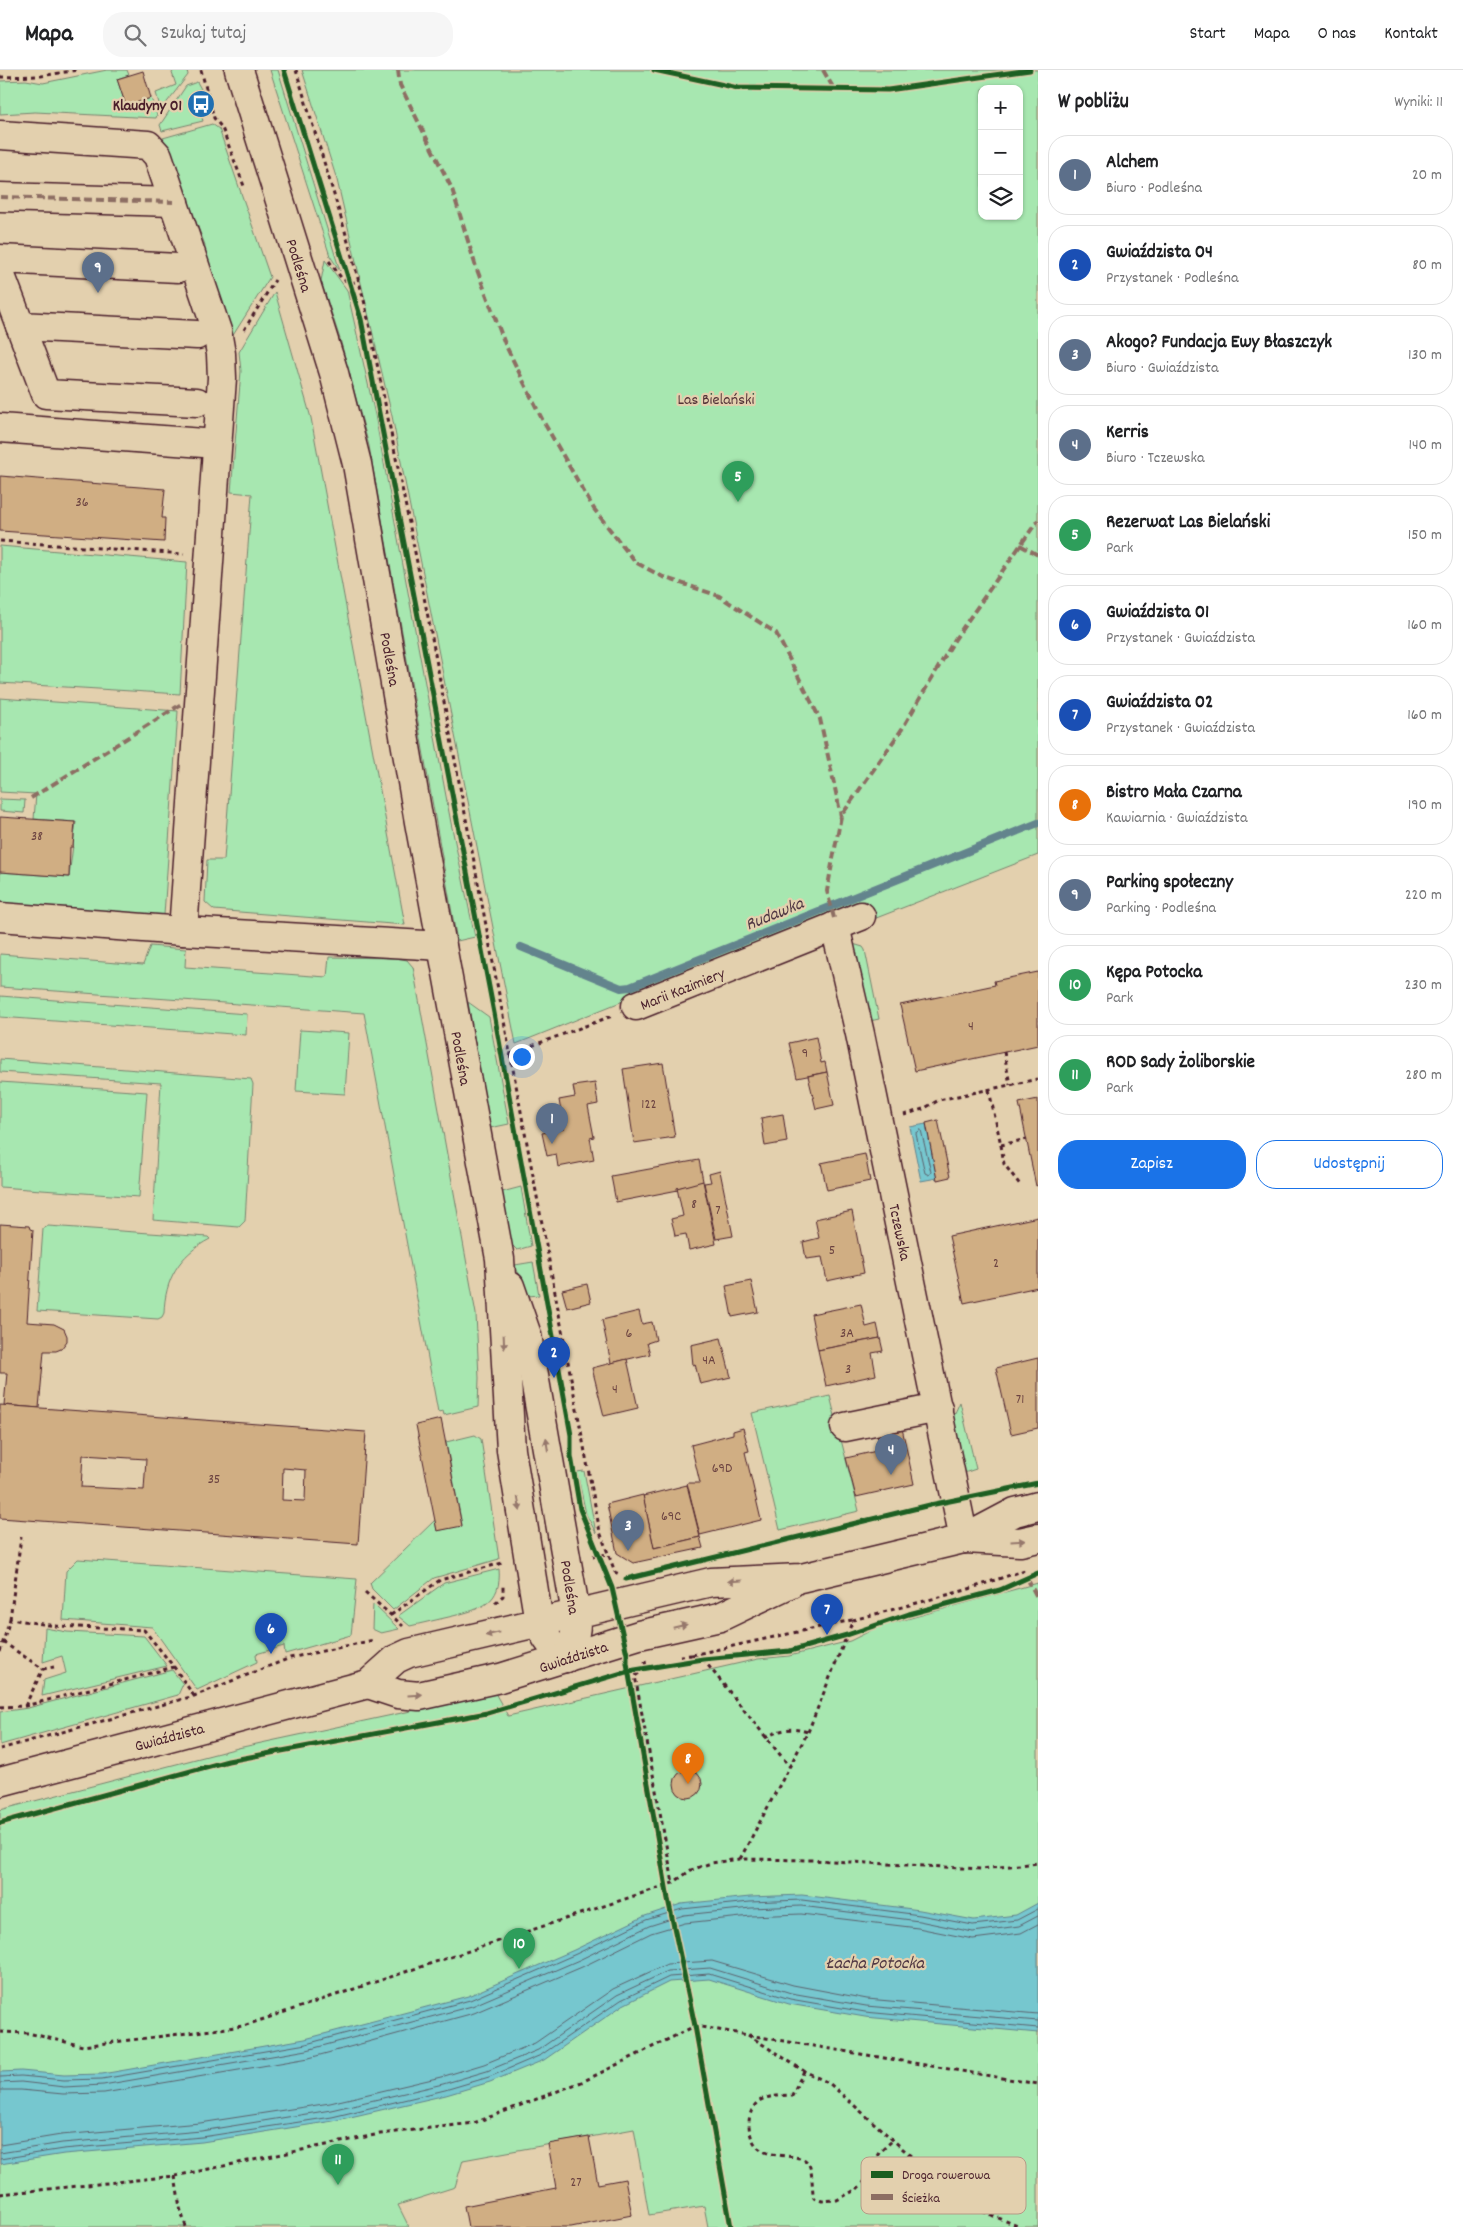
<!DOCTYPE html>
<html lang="pl">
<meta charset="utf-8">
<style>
:root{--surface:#fff;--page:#f6f6f6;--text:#202124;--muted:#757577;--line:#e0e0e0;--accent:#1a73e8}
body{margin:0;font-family:Dekko,sans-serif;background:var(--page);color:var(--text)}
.controls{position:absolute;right:15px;top:15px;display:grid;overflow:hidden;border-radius:10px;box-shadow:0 1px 4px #0004}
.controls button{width:45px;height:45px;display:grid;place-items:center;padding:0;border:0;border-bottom:1px solid var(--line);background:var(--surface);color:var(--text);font:25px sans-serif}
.you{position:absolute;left:521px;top:986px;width:18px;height:18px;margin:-12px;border:4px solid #fff;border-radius:50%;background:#1a73e8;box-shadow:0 0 0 8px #1a73e833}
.badge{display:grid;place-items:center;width:32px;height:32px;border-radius:50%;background:var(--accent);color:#fff;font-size:16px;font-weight:700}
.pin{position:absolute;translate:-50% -41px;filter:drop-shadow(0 1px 2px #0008)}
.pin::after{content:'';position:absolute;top:26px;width:18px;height:15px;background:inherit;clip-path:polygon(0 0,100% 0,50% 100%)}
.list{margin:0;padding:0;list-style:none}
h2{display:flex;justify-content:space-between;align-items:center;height:65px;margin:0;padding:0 20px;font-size:21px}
h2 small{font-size:16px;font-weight:400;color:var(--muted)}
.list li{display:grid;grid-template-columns:32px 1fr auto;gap:15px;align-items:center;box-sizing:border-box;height:80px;margin:0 10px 10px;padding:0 10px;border:1px solid var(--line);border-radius:20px}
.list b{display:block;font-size:19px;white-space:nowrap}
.list p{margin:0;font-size:16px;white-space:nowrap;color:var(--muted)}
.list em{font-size:16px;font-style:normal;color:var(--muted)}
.actions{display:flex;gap:10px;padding:15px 20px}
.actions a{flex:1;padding:11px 0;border:1px solid var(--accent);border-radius:20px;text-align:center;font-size:18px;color:var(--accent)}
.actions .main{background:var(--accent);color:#fff}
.icon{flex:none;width:28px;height:28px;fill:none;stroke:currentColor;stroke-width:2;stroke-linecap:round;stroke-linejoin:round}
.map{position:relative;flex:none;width:1038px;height:2157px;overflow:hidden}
header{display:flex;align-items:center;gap:30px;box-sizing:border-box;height:70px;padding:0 25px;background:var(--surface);border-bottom:1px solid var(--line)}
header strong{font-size:24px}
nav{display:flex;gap:28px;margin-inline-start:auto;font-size:18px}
.search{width:350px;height:45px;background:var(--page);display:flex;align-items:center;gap:12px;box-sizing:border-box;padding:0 18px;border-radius:20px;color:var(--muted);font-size:19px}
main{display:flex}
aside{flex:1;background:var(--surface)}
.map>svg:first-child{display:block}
.green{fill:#a7e7b0;stroke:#78836e;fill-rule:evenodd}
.water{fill:#76c7cf;stroke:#64848d}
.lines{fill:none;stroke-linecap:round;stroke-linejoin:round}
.shore{stroke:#5c626d;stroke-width:1}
.stream{stroke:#64848d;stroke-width:8}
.building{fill:#d0ae83;stroke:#4a1f2b;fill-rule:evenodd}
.minor-casing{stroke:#4a1f2b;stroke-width:31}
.path{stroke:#4a1f2b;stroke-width:3;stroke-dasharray:4 4;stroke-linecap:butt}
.minor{stroke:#e3d0ae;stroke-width:28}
.quiet{stroke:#8d6e63;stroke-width:4;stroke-dasharray:8 4;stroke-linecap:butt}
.cycleway-casing{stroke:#e3d0ae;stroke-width:8}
.cycleway{stroke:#1b5e20;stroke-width:5}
.oneway{fill:#96786c}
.labels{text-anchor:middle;stroke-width:4.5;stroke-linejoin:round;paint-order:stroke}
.number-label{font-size:14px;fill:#6c4341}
.poi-label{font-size:16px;font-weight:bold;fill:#4a1f2b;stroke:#e3d0ae;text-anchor:end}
.street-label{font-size:16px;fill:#4a1f2b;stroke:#e3d0ae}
.park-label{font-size:16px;fill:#533338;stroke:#e3d0ae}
.water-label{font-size:18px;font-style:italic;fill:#513844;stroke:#e3d0ae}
.key{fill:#e3d0ae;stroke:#b59b87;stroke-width:1}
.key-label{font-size:14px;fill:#4a1f2b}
</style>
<header>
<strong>Mapa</strong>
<div class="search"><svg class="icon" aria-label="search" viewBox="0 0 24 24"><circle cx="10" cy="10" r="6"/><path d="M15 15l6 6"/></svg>Szukaj tutaj</div>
<nav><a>Start</a><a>Mapa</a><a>O nas</a><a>Kontakt</a></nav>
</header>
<main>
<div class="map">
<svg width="1038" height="2157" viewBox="0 0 1038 2157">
<rect width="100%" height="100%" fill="#e3d0ae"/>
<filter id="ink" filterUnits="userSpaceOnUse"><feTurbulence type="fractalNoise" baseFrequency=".02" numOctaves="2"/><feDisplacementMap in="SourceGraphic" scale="10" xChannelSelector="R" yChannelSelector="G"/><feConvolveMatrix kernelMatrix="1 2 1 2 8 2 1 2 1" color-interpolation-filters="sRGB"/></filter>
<g filter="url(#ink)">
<g class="green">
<path d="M107 0H127L129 5 117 9 126 36 151 28 157 45 156 48 35 42 0 44V11L26 10 43 13Z"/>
<path d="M174 0H187L188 5 161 40 156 23 176 15 172 3Z"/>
<path d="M270 0H278L340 201 330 186Z"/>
<path d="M302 0H1038V785L866 852 859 831 755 878 516 974 392 346 337 110ZM982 19H1019V146H982Z"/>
<path d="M197 12 201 19 194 22 203 51 162 61 160 55 186 16Z"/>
<path d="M212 54 219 59 270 207 230 270 203 184 205 175 163 68Z"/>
<path d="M325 190 347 220 375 345 451 753 475 867 457 871 369 376 340 269 321 211Z"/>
<path d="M275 222 311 348 405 855 214 840 205 832 207 790H224L252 424 231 422 241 301 239 282Z"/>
<path d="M0 476 187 492 180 624 0 613Z"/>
<path d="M0 628 178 641 164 845 0 834V802L69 807 76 752 34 749 36 724 0 722Z"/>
<path d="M0 729 25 730 24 743 0 741Z"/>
<path d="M853 874 863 877 865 880 879 949 870 951Z"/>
<path d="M150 876 186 879 185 897 327 907 329 887 396 888 407 890 413 897 476 1244 479 1308 478 1337 444 1345 443 1341 438 1342 364 943 0 917V884L143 895Z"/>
<path d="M0 926 247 944 246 965 0 947Z"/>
<path d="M468 932 489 947 509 1054 490 1058Z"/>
<path d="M300 960 349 963 345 1024 296 1021Z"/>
<path d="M0 989 251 1009 253 1014 245 1151 239 1157 153 1150 161 1013 0 1002Z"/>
<path d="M0 1012 147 1022 139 1127 0 1117Z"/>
<path d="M521 1117 531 1176 517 1180 512 1175 502 1122Z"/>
<path d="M48 1156 208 1167 210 1169C179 1185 165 1209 164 1243L162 1247 158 1249 37 1241 43 1159Z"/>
<path d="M533 1192 539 1225 528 1226 515 1195Z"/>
<path d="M830 1326 859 1441 780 1460 752 1343Z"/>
<path d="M960 1332 976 1399 964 1403 953 1347Z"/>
<path d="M475 1365 481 1369 499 1489 434 1508 393 1540 372 1519 370 1513 435 1450 437 1461 462 1455 446 1372Z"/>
<path d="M584 1401 596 1463 586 1444 577 1402Z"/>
<path d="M78 1489 357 1509 351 1565 285 1584 284 1576 256 1584 257 1592 197 1620 152 1557 63 1550 66 1501Z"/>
<path d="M499 1499C502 1533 481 1539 453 1546 439 1549 424 1553 410 1556L398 1546 444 1513Z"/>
<path d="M1038 1513V2157H708L704 2136 649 2145 634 2059 463 2090 455 2117 398 2135 409 2157H0V1740L238 1678 495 1623 508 1646 758 1589 789 1586 850 1571 878 1557Z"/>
<path d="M373 1534 399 1559 381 1563 372 1559Z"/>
<path d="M45 1558 67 1562 144 1566 167 1596 42 1626 44 1610 66 1603 62 1586 43 1592Z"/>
<path d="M172 1600 183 1614 178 1625 0 1675V1642L28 1638Z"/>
</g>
<g class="water">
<path d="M926 1054 937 1108 921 1111 910 1057Z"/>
<path d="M802 1825 920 1840 974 1850 1016 1845 1038 1833V1963L865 1947 789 1934 709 1909 669 1912 623 1935 544 1990 490 2012 446 2025 333 2051 202 2072 64 2084 0 2094V2002L21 2001 64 2005 102 2004 305 1969 468 1926 574 1880 645 1846 681 1834 750 1827Z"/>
</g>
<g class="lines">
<g class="shore">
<path d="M921 1060 931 1102 929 1105 925 1103 916 1064Z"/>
<path d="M0 2007 21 2006 64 2010 102 2009 306 1974 470 1930 576 1884 646 1850 682 1839 750 1832 802 1830 920 1845 973 1855 1017 1850 1038 1839"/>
<path d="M0 2013 21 2012 64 2017 103 2015 307 1980 472 1936 579 1890 649 1856 684 1845 751 1838 801 1836 919 1851 973 1862 1019 1856 1038 1846"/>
<path d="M0 2020H21L63 2024 104 2023 309 1988 474 1943 582 1897 651 1863 685 1853 751 1846 801 1844 918 1858 973 1869 1021 1863 1038 1854"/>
<path d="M0 2075 61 2065 200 2053 330 2033 441 2007 484 1994 535 1973 613 1919 667 1894 712 1891 793 1915 867 1929 1038 1944"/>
<path d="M0 2083 62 2073 201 2061 331 2040 443 2014 487 2001 538 1980 617 1925 668 1901 710 1898 791 1923 866 1936 1038 1951"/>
<path d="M0 2089 63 2079 202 2067 332 2047 445 2020 489 2007 541 1985 621 1930 669 1907 709 1904 790 1929 865 1942 1038 1958"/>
</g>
<path class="stream" d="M521 877 621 918 630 917 1038 753"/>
</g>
<g class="building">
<path d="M143 1 151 28 126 36 117 9Z"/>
<path d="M0 406 165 419 162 448H165L164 472 0 461Z"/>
<path d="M0 747 75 752 73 777H70L69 807 0 802Z"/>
<path d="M1038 902V975L915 1001 900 935 995 915 994 911Z"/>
<path d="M816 967 821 993 825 992 827 1002 797 1008 789 973Z"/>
<path d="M663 993 675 1067 634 1073 623 999Z"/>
<path d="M827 1002 834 1035 816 1039 808 1006Z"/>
<path d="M595 1013 598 1034 588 1036 594 1067 590 1068 594 1090 558 1097 556 1084 547 1086 542 1063 564 1059 559 1030 575 1027 573 1016Z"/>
<path d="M1038 1029V1115L1036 1116 1019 1033Z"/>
<path d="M783 1044 787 1072 765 1076 761 1048Z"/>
<path d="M938 1050 950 1107 937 1110 926 1053Z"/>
<path d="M865 1084 870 1111 827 1120 821 1093Z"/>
<path d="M699 1090 703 1111 699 1114 677 1118 678 1120 616 1132 611 1106Z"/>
<path d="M720 1101 733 1166 716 1169 704 1113 711 1112 709 1104Z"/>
<path d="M703 1111 716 1174 689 1180 686 1164 675 1166 674 1160 671 1149 683 1146 677 1118Z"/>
<path d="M852 1141 864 1203 827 1211 822 1187 806 1189 803 1172 819 1168 815 1149Z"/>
<path d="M1038 1147V1217L964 1233 949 1166Z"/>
<path d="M0 1154 29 1156 30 1159 33 1160 27 1252 54 1254 64 1259 67 1266V1271L61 1279 56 1281H44L39 1338 4 1335 7 1303H0Z"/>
<path d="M751 1211 758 1242 732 1247 726 1216Z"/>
<path d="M587 1214 591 1232 567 1238 562 1220Z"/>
<path d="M861 1234 866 1257 877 1254 880 1268 818 1280 811 1244Z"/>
<path d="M639 1241 642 1254 652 1252 656 1270 647 1273 650 1284 611 1293 602 1250Z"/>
<path d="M721 1268 731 1307 700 1314 695 1294 693 1295 691 1275Z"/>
<path d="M880 1268 883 1281 872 1283 876 1305 826 1316 818 1280Z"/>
<path d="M1038 1288V1358L1011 1364 996 1298Z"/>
<path d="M627 1289 638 1338 604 1346 592 1298Z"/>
<path d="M0 1335 366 1362 358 1474 0 1448ZM83 1385 146 1389 144 1420 81 1417ZM283 1398 306 1400 305 1431 282 1430Z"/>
<path d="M441 1349 462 1456 437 1461 416 1355Z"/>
<path d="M743 1358 749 1381 745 1382 761 1450 700 1465 687 1413H700L691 1375 733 1364V1361Z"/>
<path d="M902 1358 914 1414 856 1427 846 1388 881 1380 877 1364Z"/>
<path d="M687 1415 700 1467 654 1478 643 1426Z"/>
<path d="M643 1425 654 1478 700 1467 703 1478 633 1493 617 1483 607 1434Z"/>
<circle cx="688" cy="1714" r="14"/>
<path d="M589 2067 598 2114 625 2109 632 2145 571 2157H468L464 2136 556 2118 548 2074Z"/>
</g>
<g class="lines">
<g class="minor-casing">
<g id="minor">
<path d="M239 0 334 303 357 394 419 752 500 1189 511 1380 539 1552C545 1569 553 1578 566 1588"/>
<path d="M0 65 148 75 158 86 217 261 221 284 222 308 183 861"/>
<path d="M0 127 174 132"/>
<path d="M0 189 178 198"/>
<path d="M0 203 46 324 197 332"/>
<path d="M20 256 197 265"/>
<path d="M0 358 217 374"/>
<path d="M0 847 183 861 442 876"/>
<path d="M835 856 860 964 964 1469"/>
<path d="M636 936 861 846"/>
<path d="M510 1216 527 1265 576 1544C577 1561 574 1573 566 1588"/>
<path d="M845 1357 938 1338"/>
<path d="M965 1469 1020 1472 1038 1468"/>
<path d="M368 1614 398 1624 419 1626 500 1608 639 1565 720 1547 791 1513"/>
<path d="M0 1712 368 1614 396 1589 409 1583 711 1512 801 1508 964 1469 1015 1442 1038 1436"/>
</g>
</g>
<g class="path">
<path d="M201 0 214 48 222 58 244 116"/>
<path d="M296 0 345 161 365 234 429 552 600 1462 615 1502 619 1504"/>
<path d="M0 7 41 6 78 0"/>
<path d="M329 191 342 209 351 213 359 211"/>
<path d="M244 260 275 210"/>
<path d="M0 471 184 484"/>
<path d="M1004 982 1010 1015"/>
<path d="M502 987 612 946"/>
<path d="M989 1020 1001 1075 1027 1069"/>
<path d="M904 1045 923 1039 939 1030 1038 1009"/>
<path d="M1001 1075 1004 1094 1021 1116"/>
<path d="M593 1486 608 1484"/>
<path d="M1024 1500 1022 1501 1027 1508"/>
<path d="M365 1522 403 1556"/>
<path d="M495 1533 503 1526V1515"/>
<path d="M391 1545 440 1510 502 1493"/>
<path d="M10 1549 21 1467"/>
<path d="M3 1572 43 1599 54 1597"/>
<path d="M0 1582 10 1549 56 1556 144 1560 174 1597 194 1626"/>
<path d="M692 1585 852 1550"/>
<path d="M680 1586 691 1585 703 1589 790 1697"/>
<path d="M645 1591 646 1598 635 1606 673 1813"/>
<path d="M25 1636 43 1599"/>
<path d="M0 1637 25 1636 174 1597"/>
<path d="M765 1668C780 1659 791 1657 808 1662"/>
<path d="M0 1679 194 1626 290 1588 374 1570"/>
<path d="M740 1789 808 1662 853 1550 966 1520 1022 1501"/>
<path d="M0 1962 28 1963 83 1976 243 1956 673 1813 691 1800 711 1793 740 1789 813 1790 981 1799 1038 1793"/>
<path d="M748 1965 804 2001 829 2013 958 2128 982 2141 1020 2157"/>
<path d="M804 2001 792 2025C781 2026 771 2025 761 2030 744 2039 746 2070 761 2080 774 2088 798 2084 806 2091 814 2097 811 2118 814 2128L822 2131 837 2130 857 2119 868 2108 871 2094 879 2083 893 2070"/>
<path d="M175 2106 180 2138 186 2157"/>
<path d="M0 2124 175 2106 380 2064 474 2053 584 2011 695 1956 1038 2014"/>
</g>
<use href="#minor" class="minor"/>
<g class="quiet">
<path d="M398 0 400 15 452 119 476 197 505 274 543 351 594 439 635 492 663 507 719 526 776 563 820 649 841 746"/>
<path d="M823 0 834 19"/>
<path d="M0 127 174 132"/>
<path d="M1020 475 1038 485"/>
<path d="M31 728 183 633"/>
<path d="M834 848 827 821 841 746 902 659 955 569 1038 450"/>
<path d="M1027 1508 1038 1529"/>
</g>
<g class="cycleway-casing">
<g id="cycleway">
<path d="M284 0 361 249 494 943 571 1365V1386L580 1439 612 1518 627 1584V1593L668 1829 695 1956 731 2157"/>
<path d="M654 0 738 18 888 20 1030 0"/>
<path d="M626 1509 930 1435 1038 1413"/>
<path d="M0 1753 228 1691 487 1643 629 1601 703 1589 790 1581 847 1565 909 1544 1000 1520 1038 1503"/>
</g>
</g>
<use href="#cycleway" class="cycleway"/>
</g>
<defs><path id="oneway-solid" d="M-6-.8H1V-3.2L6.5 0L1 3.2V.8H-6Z" transform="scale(1.25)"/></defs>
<g class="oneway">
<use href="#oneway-solid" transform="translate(504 1272) rotate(87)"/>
<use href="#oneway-solid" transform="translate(547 1375) rotate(-99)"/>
<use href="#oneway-solid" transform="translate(519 1434) rotate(80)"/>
<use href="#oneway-solid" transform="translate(1018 1471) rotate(-4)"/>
<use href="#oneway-solid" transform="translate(735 1511) rotate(177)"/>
<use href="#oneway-solid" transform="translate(680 1556) rotate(-13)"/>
<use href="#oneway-solid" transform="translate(492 1564) rotate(167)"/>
<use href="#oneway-solid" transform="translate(415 1625) rotate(-3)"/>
</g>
</g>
<defs>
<g id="bus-disc" transform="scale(1.4375)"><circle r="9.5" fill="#1f6fb2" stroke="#e3d0ae"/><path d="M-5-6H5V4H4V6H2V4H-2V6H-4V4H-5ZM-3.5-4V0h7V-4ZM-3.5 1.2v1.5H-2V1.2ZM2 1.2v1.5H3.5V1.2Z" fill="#fff"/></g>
</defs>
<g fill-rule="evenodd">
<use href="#bus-disc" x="201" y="34"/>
</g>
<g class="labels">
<g class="number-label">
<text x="82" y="436">36</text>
<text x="37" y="770">38</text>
<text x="971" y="960">4</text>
<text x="805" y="987">9</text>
<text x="649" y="1038">122</text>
<text x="694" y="1138">8</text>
<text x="718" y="1144">7</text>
<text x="832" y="1184">5</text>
<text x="996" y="1197">2</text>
<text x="629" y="1267">6</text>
<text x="847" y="1267">3A</text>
<text x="709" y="1294">4A</text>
<text x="848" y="1303">3</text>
<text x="615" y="1323">4</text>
<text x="1020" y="1333">71</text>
<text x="722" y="1402">69D</text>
<text x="214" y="1413">35</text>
<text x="671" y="1450">69C</text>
<text x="576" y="2116">27</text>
</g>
<g class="poi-label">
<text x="182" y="40">Klaudyny 01</text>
</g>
<g class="street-label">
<text transform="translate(300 195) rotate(73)" y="6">Podleśna</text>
<text transform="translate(391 589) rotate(80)" y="6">Podleśna</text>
<text transform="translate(682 918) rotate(-22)" y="6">Marii Kazimiery</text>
<text transform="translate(462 988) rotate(80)" y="6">Podleśna</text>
<text transform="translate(901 1162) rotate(78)" y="6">Tczewska</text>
<text transform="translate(571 1517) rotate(81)" y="6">Podleśna</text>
<text transform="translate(573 1586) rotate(-18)" y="6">Gwiaździsta</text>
<text transform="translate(169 1666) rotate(-15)" y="6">Gwiaździsta</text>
</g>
<g class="park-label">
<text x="716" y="334">Las Bielański</text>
</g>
<g class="water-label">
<text transform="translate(774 843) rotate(-22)" y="6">Rudawka</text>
<text x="875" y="1898">Łacha Potocka</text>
</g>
</g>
<rect x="861" y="2087" width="165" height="57" rx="8" class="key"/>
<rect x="871" y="2101" width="22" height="7" fill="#1b5e20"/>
<rect x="871" y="2124" width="22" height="6" fill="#8d6e63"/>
<g class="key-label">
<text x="902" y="2109">Droga rowerowa</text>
<text x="902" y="2132">Ścieżka</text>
</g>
</svg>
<div class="controls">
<button>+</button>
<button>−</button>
<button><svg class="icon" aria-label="layers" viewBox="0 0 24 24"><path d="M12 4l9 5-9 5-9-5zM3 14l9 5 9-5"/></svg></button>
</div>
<div class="you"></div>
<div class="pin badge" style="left:552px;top:1074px;background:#5c6f8a">1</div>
<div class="pin badge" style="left:554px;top:1308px;background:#1a4fb4">2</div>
<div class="pin badge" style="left:628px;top:1481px;background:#5c6f8a">3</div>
<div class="pin badge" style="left:891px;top:1405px;background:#5c6f8a">4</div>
<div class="pin badge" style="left:738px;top:432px;background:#2e9e5b">5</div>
<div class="pin badge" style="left:271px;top:1584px;background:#1a4fb4">6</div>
<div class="pin badge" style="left:827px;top:1565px;background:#1a4fb4">7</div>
<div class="pin badge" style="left:688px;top:1714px;background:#e8710a">8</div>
<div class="pin badge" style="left:98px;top:223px;background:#5c6f8a">9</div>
<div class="pin badge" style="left:519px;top:1899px;background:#2e9e5b">10</div>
<div class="pin badge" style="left:338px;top:2115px;background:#2e9e5b">11</div>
</div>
<aside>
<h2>W pobliżu<small>Wyniki: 11</small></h2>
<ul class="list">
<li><span class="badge" style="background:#5c6f8a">1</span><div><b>Alchem</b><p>Biuro · Podleśna</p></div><em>20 m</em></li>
<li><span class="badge" style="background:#1a4fb4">2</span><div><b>Gwiaździsta 04</b><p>Przystanek · Podleśna</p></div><em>80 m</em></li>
<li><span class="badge" style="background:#5c6f8a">3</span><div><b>Akogo? Fundacja Ewy Błaszczyk</b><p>Biuro · Gwiaździsta</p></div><em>130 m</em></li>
<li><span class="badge" style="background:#5c6f8a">4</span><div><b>Kerris</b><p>Biuro · Tczewska</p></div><em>140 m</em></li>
<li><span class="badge" style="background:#2e9e5b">5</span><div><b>Rezerwat Las Bielański</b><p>Park</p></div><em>150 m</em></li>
<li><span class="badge" style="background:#1a4fb4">6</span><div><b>Gwiaździsta 01</b><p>Przystanek · Gwiaździsta</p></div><em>160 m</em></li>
<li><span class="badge" style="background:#1a4fb4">7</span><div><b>Gwiaździsta 02</b><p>Przystanek · Gwiaździsta</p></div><em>160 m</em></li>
<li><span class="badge" style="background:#e8710a">8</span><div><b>Bistro Mała Czarna</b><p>Kawiarnia · Gwiaździsta</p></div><em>190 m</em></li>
<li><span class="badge" style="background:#5c6f8a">9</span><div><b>Parking społeczny</b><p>Parking · Podleśna</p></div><em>220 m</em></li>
<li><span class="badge" style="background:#2e9e5b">10</span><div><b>Kępa Potocka</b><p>Park</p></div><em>230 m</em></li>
<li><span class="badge" style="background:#2e9e5b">11</span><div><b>ROD Sady Żoliborskie</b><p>Park</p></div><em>280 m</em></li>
</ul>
<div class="actions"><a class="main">Zapisz</a><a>Udostępnij</a></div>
</aside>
</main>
